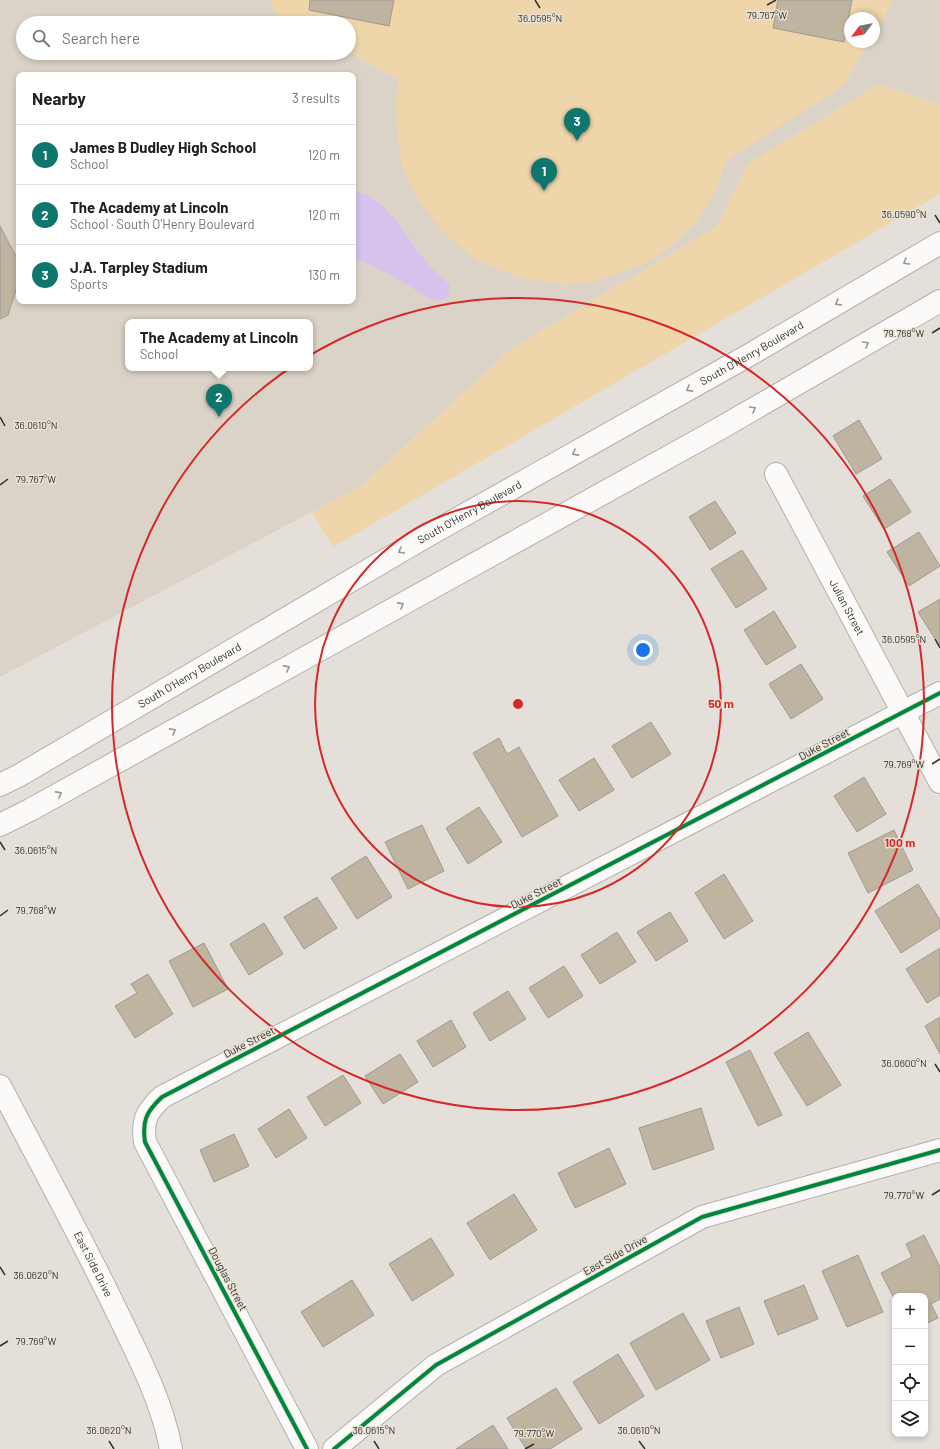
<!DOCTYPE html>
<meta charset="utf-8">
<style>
:root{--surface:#fff;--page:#f2f2f2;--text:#202124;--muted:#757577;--line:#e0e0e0;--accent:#0f766e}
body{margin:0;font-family:Barlow,sans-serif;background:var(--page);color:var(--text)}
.controls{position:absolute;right:12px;bottom:12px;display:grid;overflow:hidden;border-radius:8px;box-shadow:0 2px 6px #0003}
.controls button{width:36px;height:36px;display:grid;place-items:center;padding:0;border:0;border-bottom:1px solid var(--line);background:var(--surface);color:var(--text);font:20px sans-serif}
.compass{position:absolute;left:844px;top:12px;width:36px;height:36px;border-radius:50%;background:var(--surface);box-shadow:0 2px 6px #0003;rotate:238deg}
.you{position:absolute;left:643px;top:650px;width:14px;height:14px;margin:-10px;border:3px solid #fff;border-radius:50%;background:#1a73e8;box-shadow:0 0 0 6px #1a73e833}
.badge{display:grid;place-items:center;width:26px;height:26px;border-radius:50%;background:var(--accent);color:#fff;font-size:13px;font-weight:700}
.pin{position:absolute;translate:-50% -33px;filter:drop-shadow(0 1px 2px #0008)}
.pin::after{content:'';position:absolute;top:21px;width:14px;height:12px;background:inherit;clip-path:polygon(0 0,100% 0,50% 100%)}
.popup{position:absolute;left:125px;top:319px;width:188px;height:52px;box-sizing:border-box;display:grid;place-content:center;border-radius:8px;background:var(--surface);filter:drop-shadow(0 1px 3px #0005);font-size:13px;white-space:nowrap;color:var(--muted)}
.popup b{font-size:15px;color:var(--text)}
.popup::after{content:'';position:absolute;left:50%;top:100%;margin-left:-8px;border:8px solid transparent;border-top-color:var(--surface)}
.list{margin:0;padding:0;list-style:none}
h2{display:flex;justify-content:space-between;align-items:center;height:52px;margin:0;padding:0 16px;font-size:17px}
h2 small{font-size:13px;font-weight:400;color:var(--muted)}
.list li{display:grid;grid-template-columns:26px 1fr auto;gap:12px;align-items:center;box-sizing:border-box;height:60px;padding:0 16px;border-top:1px solid var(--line)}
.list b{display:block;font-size:15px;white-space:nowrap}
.list p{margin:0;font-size:13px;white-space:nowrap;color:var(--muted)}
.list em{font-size:13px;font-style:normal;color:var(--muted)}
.icon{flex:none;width:22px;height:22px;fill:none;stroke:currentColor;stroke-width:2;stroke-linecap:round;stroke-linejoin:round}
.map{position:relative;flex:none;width:940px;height:1449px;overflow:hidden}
.search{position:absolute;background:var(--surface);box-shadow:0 2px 6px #0003;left:16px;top:16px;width:340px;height:44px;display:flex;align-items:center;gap:10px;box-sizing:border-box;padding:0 14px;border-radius:22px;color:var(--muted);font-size:15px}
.panel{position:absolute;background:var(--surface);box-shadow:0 2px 6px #0003;left:16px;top:72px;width:340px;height:232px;border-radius:8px}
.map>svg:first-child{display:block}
.built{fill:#dbd3c7;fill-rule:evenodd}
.green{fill:#efd5aa}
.water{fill:#d6c2ed}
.building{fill:#bfb4a0;stroke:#9d9a95}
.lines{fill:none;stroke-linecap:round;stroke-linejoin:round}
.minor-casing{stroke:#b2afaa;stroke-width:24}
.major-casing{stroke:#b2afaa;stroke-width:24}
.highway-casing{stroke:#b2afaa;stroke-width:24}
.minor{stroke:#fbfaf9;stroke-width:22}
.major{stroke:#fbfaf9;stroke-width:22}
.highway{stroke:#fbfaf9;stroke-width:22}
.cycleway-casing{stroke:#e8e1d5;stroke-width:6}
.cycleway{stroke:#00873e;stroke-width:4}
.oneway{stroke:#969592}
.ticks{fill:none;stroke:#32302b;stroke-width:1.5}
.ring{fill:none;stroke:#d62828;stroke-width:2}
.labels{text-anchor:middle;stroke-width:3;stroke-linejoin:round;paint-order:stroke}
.street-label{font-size:11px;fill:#32302b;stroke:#e8e1d5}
.ticks-label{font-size:10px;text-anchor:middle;fill:#32302b;stroke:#e8e1d5;stroke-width:3;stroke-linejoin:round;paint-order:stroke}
.centre{fill:#d62828;stroke:#e8e1d5;stroke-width:2}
.ring-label{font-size:12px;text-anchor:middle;font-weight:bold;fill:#d62828;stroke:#e8e1d5;stroke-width:3;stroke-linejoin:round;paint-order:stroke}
</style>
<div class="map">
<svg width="940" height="1449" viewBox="0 0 940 1449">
<rect width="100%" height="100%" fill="#e4e0d9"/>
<path class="built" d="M0 0H940V104L878 85 748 164 716 227 513 348 361 486 0 677ZM850 18H874V42H850ZM23 23H349V53H23ZM19 75H353V301H19ZM128 322H310V368H128Z"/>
<g class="green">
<path d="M271 0H894L874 34V18H850V42H869L844 85 726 161 714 194 695 224 671 246 645 264 599 280 565 285 520 278 476 260 442 231 414 193 401 162 396 122V99L399 78 386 73 349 52V23H282L273 9Z"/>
<path d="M878 85 940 104V194L333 547 312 512 361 486 513 348 716 227 748 164Z"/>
</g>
<path class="water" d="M353 191C388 196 406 239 428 264 434 272 443 278 450 285L449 294 442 301 429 299 397 278 353 257Z"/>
<g class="building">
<path d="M310 0H394L389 26 309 10Z"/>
<path d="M778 0H852L844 42 773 28Z"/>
<path d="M0 226 19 262V280L8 315 0 319Z"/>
<path d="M859 420 882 459 856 474 833 436Z"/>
<path d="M890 479 911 512 884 529 863 496Z"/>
<path d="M715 501 736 533 710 550 689 517Z"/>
<path d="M919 532 940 566 909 586 887 552Z"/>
<path d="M742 550 767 589 736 608 711 569Z"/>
<path d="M940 599V645H939L918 612Z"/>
<path d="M774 611 796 647 766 665 744 630Z"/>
<path d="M801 664 823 699 791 719 769 684Z"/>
<path d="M651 722 671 754 632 778 612 746Z"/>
<path d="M499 738 507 754 519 747 558 816 522 837 473 753Z"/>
<path d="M594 758 614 790 579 811 559 780Z"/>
<path d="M864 777 886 814 857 832 834 796Z"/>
<path d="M479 807 502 842 468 864 446 828Z"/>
<path d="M422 825 444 871 408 889 385 842Z"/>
<path d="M894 830 913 870 868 893 848 853Z"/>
<path d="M366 856 392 897 357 919 331 878Z"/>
<path d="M724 874 753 921 724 939 695 893Z"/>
<path d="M918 884 940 920V928L901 953 875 911Z"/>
<path d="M317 897 337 928 304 949 284 917Z"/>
<path d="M670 912 688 941 656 961 637 932Z"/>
<path d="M264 923 283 954 249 975 230 944Z"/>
<path d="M617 932 636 962 600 984 581 955Z"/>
<path d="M204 943 228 989 193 1007 169 961Z"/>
<path d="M940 948V995L927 1003 906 969Z"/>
<path d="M564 966 583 996 548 1018 529 988Z"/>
<path d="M148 974 173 1014 135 1038 115 1006 137 993 131 984Z"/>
<path d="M508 991 526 1019 490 1041 473 1013Z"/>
<path d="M940 1017V1054L925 1026Z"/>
<path d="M451 1020 466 1047 433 1067 417 1041Z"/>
<path d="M808 1032 841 1085 807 1106 774 1053Z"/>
<path d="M750 1050 782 1115 758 1126 726 1062Z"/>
<path d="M400 1054 418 1082 383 1104 365 1076Z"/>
<path d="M343 1075 361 1103 325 1126 307 1097Z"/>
<path d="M701 1108 714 1149 653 1170 639 1128Z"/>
<path d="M289 1109 307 1138 276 1158 258 1129Z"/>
<path d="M234 1134 249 1166 214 1182 200 1150Z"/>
<path d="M609 1148 626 1184 575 1208 558 1173Z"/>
<path d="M514 1194 537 1230 490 1260 467 1223Z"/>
<path d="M924 1235 940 1267V1299L931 1304 938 1318 925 1324V1296H895V1300L881 1273 912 1257 906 1244Z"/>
<path d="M431 1238 454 1275 412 1301 389 1264Z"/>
<path d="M858 1255 883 1312 847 1327 822 1271Z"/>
<path d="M352 1280 374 1315 323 1347 301 1312Z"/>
<path d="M804 1285 818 1319 778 1335 764 1301Z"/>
<path d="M739 1307 754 1344 721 1358 706 1321Z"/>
<path d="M683 1313 710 1360 656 1390 630 1343Z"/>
<path d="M618 1354 644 1396 599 1424 573 1382Z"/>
<path d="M556 1388 582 1429 550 1449H526L507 1418Z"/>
<path d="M493 1425 508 1449H456Z"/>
</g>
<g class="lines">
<g class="minor-casing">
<g id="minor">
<path id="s1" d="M776 474 940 782"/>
<path d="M307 1449 145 1142C142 1121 146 1112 162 1097L940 693"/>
<path d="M334 1449 436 1365 702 1217 940 1150"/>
</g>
</g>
<g class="major-casing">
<g id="major">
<path id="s2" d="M0 1086C40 1162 81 1237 118 1314 139 1358 162 1401 171 1449"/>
</g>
</g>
<g class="highway-casing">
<g id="highway">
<path id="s3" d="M0 785 20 775 425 537 751 354 940 243"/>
<path d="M0 825 30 810 719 429 940 301"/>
</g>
</g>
<use href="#minor" class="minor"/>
<use href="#major" class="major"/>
<use href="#highway" class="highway"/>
<g class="cycleway-casing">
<g id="cycleway">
<path d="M307 1449 145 1142C142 1121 146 1112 162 1097L940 693"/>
<path d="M334 1449 436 1365 702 1217 940 1150"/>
</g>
</g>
<use href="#cycleway" class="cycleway"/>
</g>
<defs><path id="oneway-chevron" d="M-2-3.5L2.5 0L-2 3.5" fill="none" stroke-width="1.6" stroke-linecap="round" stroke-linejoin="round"/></defs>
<g class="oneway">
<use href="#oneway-chevron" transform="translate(906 262) rotate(149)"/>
<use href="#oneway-chevron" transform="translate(838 303) rotate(149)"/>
<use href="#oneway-chevron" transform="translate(866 344) rotate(-30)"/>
<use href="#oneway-chevron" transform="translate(689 389) rotate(151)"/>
<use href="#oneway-chevron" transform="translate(753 409) rotate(-30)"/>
<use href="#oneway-chevron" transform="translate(575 453) rotate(151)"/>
<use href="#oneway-chevron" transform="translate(401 551) rotate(150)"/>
<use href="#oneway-chevron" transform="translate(401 605) rotate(-29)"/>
<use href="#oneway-chevron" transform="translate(287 668) rotate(-29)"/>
<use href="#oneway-chevron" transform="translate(173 731) rotate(-29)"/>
<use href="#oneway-chevron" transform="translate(59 794) rotate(-29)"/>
</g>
<path class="ticks" d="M535 0 540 8M767 5 776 0M935 215 940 223M932 333 940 328M0 417 5 426M0 485 8 479M935 639 940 648M932 764 940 759M0 842 5 850M0 916 8 910M935 1064 940 1072M932 1195 940 1190M0 1267 5 1275M0 1346 8 1341M109 1441 114 1449M374 1441 379 1449M639 1441 645 1449M525 1449 534 1444"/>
<g class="ring">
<circle cx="518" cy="704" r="203"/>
<circle cx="518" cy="704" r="406"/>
</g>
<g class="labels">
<g class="street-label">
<text dy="4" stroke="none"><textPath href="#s3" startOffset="867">South O'Henry Boulevard</textPath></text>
<text dy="4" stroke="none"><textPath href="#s3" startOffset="543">South O'Henry Boulevard</textPath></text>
<text dy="4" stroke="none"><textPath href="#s1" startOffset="151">Julian Street</textPath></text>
<text dy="4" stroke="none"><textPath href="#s3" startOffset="219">South O'Henry Boulevard</textPath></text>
<text transform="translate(824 744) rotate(-28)" y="4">Duke Street</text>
<text transform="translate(536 893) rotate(-27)" y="4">Duke Street</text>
<text transform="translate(249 1042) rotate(-27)" y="4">Duke Street</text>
<text transform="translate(615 1255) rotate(-29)" y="4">East Side Drive</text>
<text dy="4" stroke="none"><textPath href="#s2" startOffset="201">East Side Drive</textPath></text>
<text transform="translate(228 1279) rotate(62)" y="4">Douglas Street</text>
</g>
</g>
<g class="ticks-label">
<text x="767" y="19">79.767°W</text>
<text x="540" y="22">36.0595°N</text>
<text x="904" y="218">36.0590°N</text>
<text x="904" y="337">79.768°W</text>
<text x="36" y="429">36.0610°N</text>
<text x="36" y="483">79.767°W</text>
<text x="904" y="643">36.0595°N</text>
<text x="904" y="768">79.769°W</text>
<text x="36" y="854">36.0615°N</text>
<text x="36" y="914">79.768°W</text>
<text x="904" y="1067">36.0600°N</text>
<text x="904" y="1199">79.770°W</text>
<text x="36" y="1279">36.0620°N</text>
<text x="36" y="1345">79.769°W</text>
<text x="109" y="1434">36.0620°N</text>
<text x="374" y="1434">36.0615°N</text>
<text x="639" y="1434">36.0610°N</text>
<text x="534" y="1437">79.770°W</text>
</g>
<circle cx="518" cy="704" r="6" class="centre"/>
<g class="ring-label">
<text x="721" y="708">50 m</text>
<text x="900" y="847">100 m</text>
</g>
</svg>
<div class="controls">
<button>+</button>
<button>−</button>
<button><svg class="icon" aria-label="locate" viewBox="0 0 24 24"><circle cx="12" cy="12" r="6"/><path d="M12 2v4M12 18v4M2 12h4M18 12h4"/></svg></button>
<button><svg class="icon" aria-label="layers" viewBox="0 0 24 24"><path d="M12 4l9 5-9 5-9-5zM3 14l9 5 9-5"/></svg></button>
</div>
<svg class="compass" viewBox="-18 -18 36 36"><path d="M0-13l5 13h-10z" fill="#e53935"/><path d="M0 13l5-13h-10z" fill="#757577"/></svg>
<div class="you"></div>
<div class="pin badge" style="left:544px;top:191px">1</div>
<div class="pin badge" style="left:219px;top:417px">2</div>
<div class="popup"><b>The Academy at Lincoln</b>School</div>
<div class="pin badge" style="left:577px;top:141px">3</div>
<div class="search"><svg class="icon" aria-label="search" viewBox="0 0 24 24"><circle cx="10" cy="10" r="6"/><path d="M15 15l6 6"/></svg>Search here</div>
<section class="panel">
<h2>Nearby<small>3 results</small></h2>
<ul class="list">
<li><span class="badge">1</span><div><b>James B Dudley High School</b><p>School</p></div><em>120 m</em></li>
<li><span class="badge">2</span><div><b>The Academy at Lincoln</b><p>School · South O'Henry Boulevard</p></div><em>120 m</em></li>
<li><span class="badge">3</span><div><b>J.A. Tarpley Stadium</b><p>Sports</p></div><em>130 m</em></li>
</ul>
</section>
</div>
